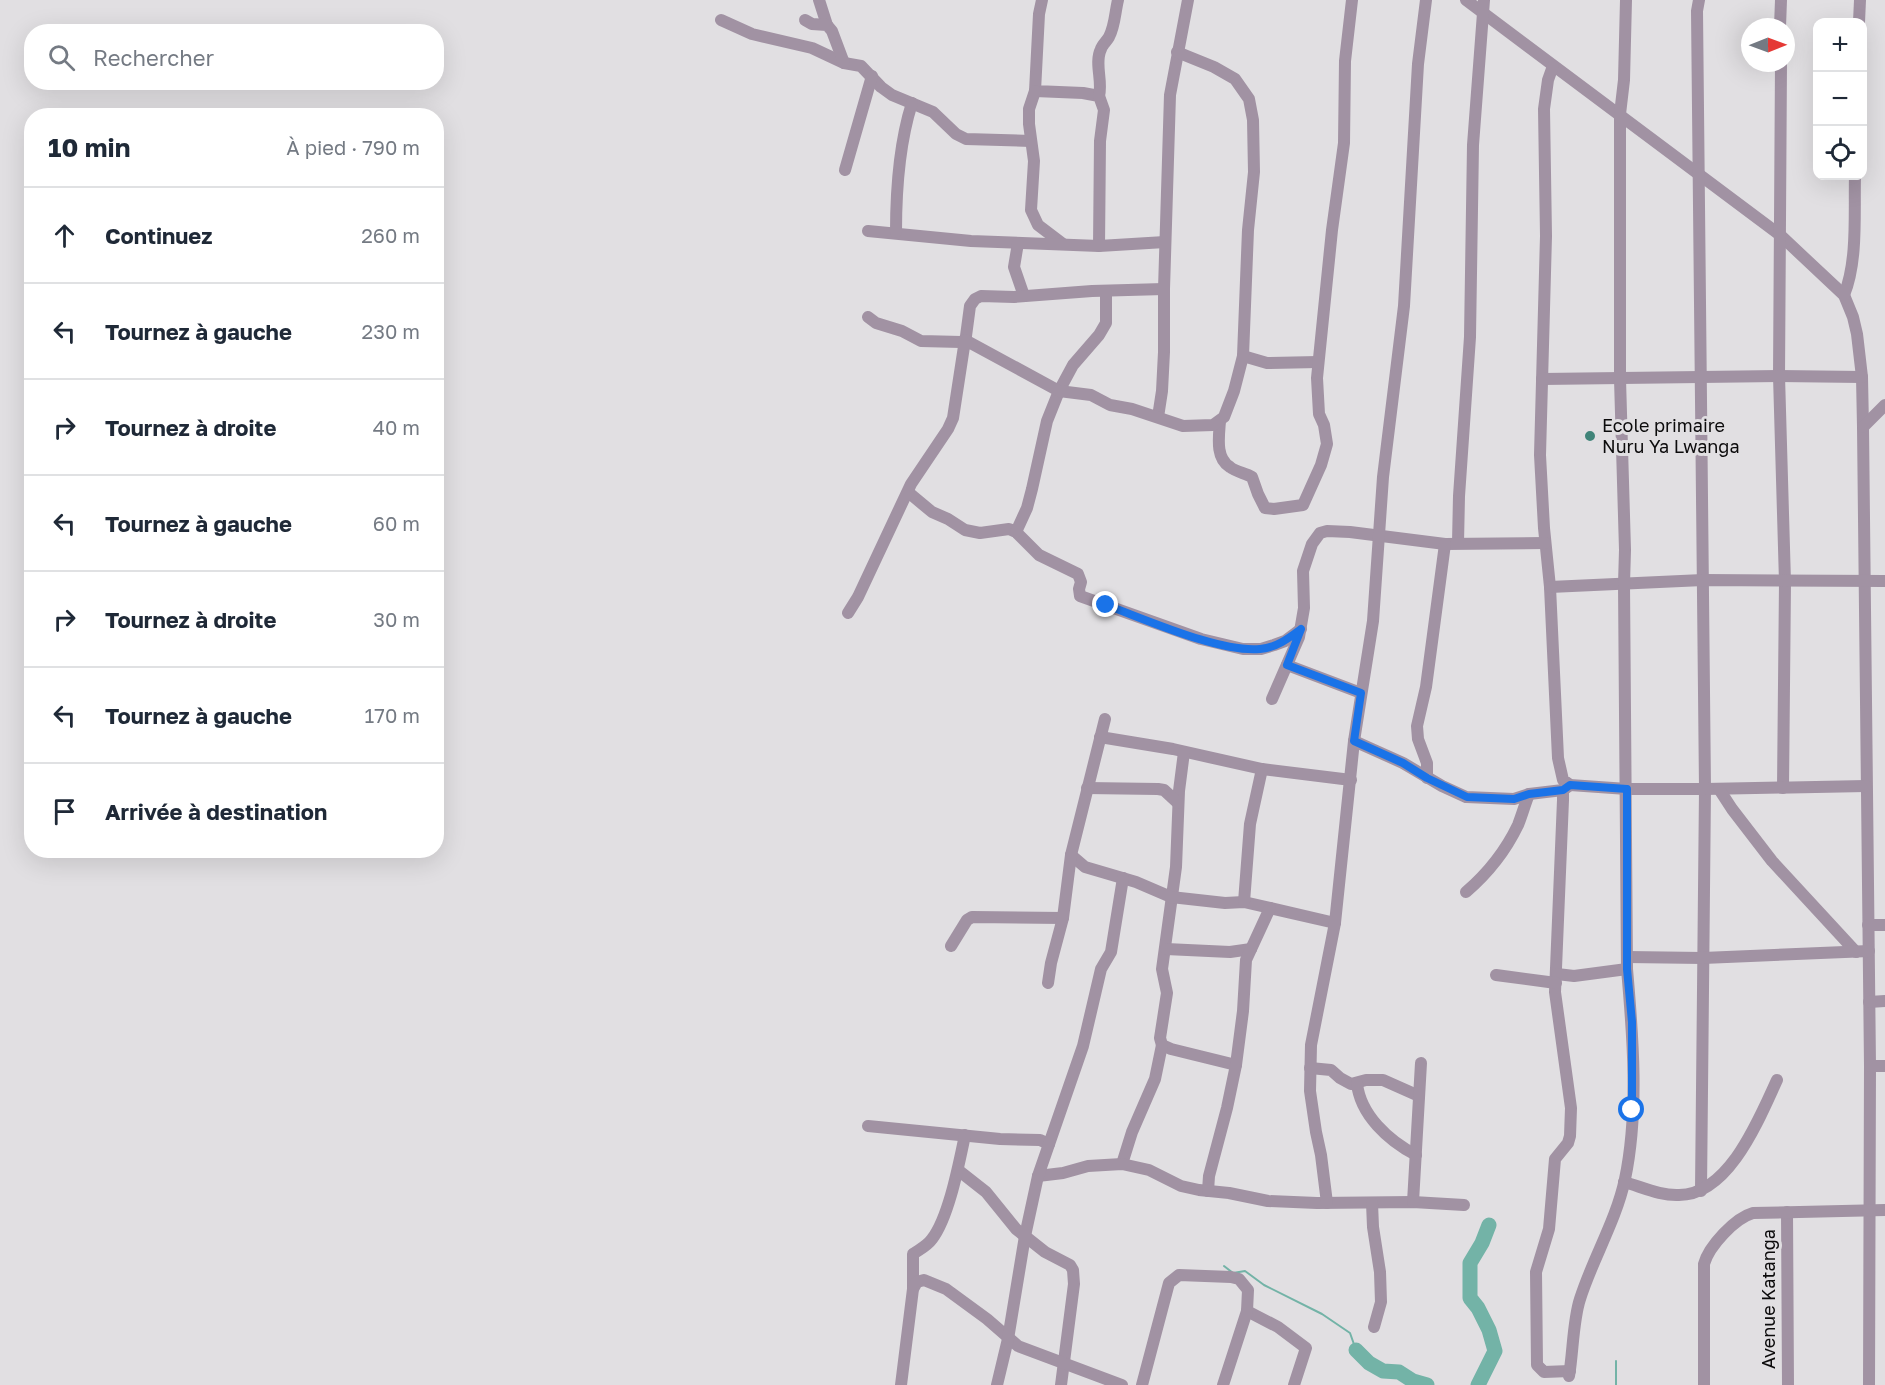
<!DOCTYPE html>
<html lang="fr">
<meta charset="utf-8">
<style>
:root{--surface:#fff;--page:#f2f2f3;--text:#1f2937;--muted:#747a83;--line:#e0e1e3}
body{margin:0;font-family:"Golos Text",sans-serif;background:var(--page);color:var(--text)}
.controls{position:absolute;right:18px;top:18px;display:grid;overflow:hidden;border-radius:12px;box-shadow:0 6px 24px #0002}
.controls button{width:54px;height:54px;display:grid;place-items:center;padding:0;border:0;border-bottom:2px solid var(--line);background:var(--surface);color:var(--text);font:30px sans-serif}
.compass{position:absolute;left:1741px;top:18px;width:54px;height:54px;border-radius:50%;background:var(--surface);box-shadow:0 6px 24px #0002;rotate:89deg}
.stop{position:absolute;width:18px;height:18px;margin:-14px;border:4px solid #1a73e8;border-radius:50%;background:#fff}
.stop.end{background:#1a73e8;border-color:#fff;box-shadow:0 2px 6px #0008}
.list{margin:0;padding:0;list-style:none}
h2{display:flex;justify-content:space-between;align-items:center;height:78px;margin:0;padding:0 24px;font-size:26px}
h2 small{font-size:20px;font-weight:400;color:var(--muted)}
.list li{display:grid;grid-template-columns:39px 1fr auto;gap:18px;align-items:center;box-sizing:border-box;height:96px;padding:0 24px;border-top:2px solid var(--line)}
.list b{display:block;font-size:22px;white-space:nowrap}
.list em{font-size:20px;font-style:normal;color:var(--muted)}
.icon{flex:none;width:33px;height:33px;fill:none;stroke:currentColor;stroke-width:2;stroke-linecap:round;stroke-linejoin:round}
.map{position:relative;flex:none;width:1885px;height:1385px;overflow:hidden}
.search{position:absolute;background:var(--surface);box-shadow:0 6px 24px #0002;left:24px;top:24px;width:420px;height:66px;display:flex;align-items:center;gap:15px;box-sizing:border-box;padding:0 21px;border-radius:24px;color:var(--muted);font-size:22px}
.panel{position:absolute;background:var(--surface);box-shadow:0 6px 24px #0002;left:24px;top:108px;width:420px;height:750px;border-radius:24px}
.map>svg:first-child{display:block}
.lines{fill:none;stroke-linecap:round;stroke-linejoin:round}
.stream{stroke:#73b3a7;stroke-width:2}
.river{stroke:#73b3a7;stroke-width:15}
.minor{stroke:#a192a3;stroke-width:12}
.route{stroke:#1a73e8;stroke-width:8}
.poi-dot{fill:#408479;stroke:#e1dfe2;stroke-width:2}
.labels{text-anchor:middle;stroke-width:6;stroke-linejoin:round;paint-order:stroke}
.poi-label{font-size:18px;fill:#0c0b0c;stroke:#e1dfe2;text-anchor:start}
.street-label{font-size:18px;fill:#0c0b0c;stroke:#e1dfe2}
</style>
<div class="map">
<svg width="1885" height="1385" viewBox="0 0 1885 1385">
<rect width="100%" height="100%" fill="#e1dfe2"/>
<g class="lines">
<g class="stream">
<path d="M1224 1266 1233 1273 1245 1271 1264 1285 1322 1314 1350 1333 1356 1350"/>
<path d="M1616 1361V1385"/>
</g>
<g class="river">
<path d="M1356 1350 1369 1363 1383 1371 1399 1372 1413 1381 1427 1385"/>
<path d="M1478 1385 1495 1351 1489 1330 1478 1308 1470 1298V1263L1482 1243 1489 1225"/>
</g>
<g class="minor">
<path d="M819 0 827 25"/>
<path d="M1042 0 1039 14 1035 91 1083 93 1099 96 1104 110 1100 141 1099 246"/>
<path d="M1466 0 1780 235 1844 295 1853 317 1857 334 1862 377 1863 427 1870 1066 1869 1385"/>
<path d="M1699 0 1697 11 1705 789 1701 1191"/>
<path d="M721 20 752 34 812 48 844 63 861 66 881 87 892 95 933 112 956 134 966 139 1031 141"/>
<path d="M805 20 812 24 827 25 832 31 844 63"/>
<path d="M1859 22 1860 0"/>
<path d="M1780 27 1781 0"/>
<path d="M1781 63 1779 376 1785 582 1783 788"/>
<path d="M1553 66 1548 80 1544 109 1546 236 1540 455 1544 528 1550 587 1558 758 1563 780 1570 785 1627 789H1705L1866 786"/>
<path d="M1035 91 1029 109V124L1034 161 1031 210 1038 225 1063 244"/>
<path d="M1099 96C1103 81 1094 63 1101 49 1102 45 1107 41 1109 37 1115 26 1115 12 1118 0"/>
<path d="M845 170 872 76"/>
<path d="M868 231 971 241 1099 246 1165 242"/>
<path d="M896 232C896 189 899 144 912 103"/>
<path d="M1018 243 1014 267 1024 296"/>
<path d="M1844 295C1858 261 1854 213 1855 176"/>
<path d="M868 317 876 323 902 331 921 341 961 342 965 340 966 336 970 306 975 299 981 296 1014 297 1092 291 1164 289"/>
<path d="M1243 356 1267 363 1318 362"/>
<path d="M1542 379 1779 376 1862 377"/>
<path d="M1158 417 1162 391 1164 352V289L1170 95 1188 0"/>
<path d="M1220 421C1219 436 1215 458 1230 467 1236 472 1245 473 1252 477L1258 494 1265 508 1274 509 1303 505 1321 465 1327 444 1324 425 1319 414 1317 378 1332 230 1344 143 1345 61 1352 0"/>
<path d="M1863 427 1885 405"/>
<path d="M908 492 932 512 948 519 965 530 980 533 1009 529 1016 532 1039 555 1078 574 1081 582 1079 589 1080 596 1201 639 1243 649H1261L1274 645 1285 641 1301 629"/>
<path d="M1016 532 1027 508 1032 489 1047 421 1059 391 1073 365 1099 335 1106 323V291"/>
<path d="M1458 543 1459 496 1470 337 1473 145 1484 0"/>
<path d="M1550 587 1703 580 1885 581"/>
<path d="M848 613 858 597 911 484 948 429 953 418 965 340 1059 391 1091 395 1110 405 1132 409 1183 426 1213 425 1224 417 1234 391 1243 356 1248 230 1254 172 1253 120 1249 99 1235 79 1214 67 1177 52"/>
<path d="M1287 665 1361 693"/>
<path d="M1272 699 1299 637 1304 608 1303 571 1312 544 1320 533 1327 531 1350 532 1445 544 1545 543"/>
<path d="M1100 737 1173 749 1262 769 1351 780"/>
<path d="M1354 741 1403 763 1442 786 1466 797 1514 799 1529 794 1563 790"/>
<path d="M1184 752 1179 791 1176 867 1162 969 1167 993 1160 1038 1162 1045 1171 1049 1236 1065"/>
<path d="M1427 778V763L1418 739 1417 726 1426 687 1445 544"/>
<path d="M1570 785 1563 790V800L1555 992 1571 1108 1570 1136 1568 1143 1555 1159 1549 1229 1536 1272 1537 1365 1544 1372 1570 1371"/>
<path d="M1087 788 1158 789 1164 790 1178 803"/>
<path d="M1719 789 1732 809 1772 861 1856 952"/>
<path d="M1071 855 1085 867 1136 882 1171 897 1225 903 1244 902 1335 923"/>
<path d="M1466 892C1487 874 1506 850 1518 825 1522 815 1525 804 1529 794"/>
<path d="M1244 902 1250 824 1262 769"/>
<path d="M1868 925H1885"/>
<path d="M951 946 967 920 972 917 1063 918"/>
<path d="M1166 949 1230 952 1251 949"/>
<path d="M1627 957 1703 958 1869 951"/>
<path d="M1557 974 1574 976 1627 969"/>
<path d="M1496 975 1556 983"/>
<path d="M1048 983 1051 963 1063 918 1071 855 1105 719"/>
<path d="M1869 1002 1885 1001"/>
<path d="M1870 1066H1885"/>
<path d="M1310 1068 1331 1070 1340 1078 1351 1084 1366 1080H1383L1419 1096"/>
<path d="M1357 1083C1360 1115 1389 1141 1416 1155"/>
<path d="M868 1126 1000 1139 1040 1140 1049 1144"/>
<path d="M1122 1164 1132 1132 1155 1079 1162 1045"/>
<path d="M958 1170 986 1192 1016 1229 1045 1252 1070 1265 1073 1270 1074 1284 1061 1385"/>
<path d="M1038 1176 1063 1173 1088 1166 1122 1164 1149 1170 1181 1186 1199 1190 1229 1193 1268 1201 1317 1203 1413 1202 1464 1205"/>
<path d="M1624 1182C1642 1187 1661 1196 1679 1195 1729 1195 1759 1119 1777 1080"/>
<path d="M1208 1191 1209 1176 1227 1108 1236 1065 1243 1011 1246 960 1270 908"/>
<path d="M1413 1202 1421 1063"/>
<path d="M1327 1203 1321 1155 1316 1132 1310 1091 1311 1045 1335 923 1354 741 1373 621 1383 477 1404 306 1418 64 1426 0"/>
<path d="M1372 1203 1373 1227 1380 1272 1381 1302 1374 1327"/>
<path d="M1787 1212 1788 1385"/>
<path d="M913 1289V1254C920 1249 927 1246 932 1239 949 1217 959 1163 965 1135"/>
<path d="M1247 1311 1278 1327 1306 1348 1294 1385"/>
<path d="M1569 1376C1573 1353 1573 1320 1580 1299 1593 1258 1616 1221 1625 1179 1639 1112 1633 1037 1627 969L1624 584 1625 550 1620 379V114L1624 80 1626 0"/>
<path d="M901 1385 913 1289 917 1282 924 1280 946 1289 987 1319 1018 1346 1122 1385"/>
<path d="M997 1385 1008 1339 1025 1236 1038 1176 1083 1046 1101 969 1111 952 1123 878"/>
<path d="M1142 1385 1169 1283 1179 1275 1231 1277 1239 1279 1248 1290 1247 1311 1223 1385"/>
<path d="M1704 1385V1264C1709 1246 1735 1218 1753 1213L1885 1210"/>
</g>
</g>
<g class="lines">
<path class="route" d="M1106 605C1145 619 1220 653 1260 649 1276 648 1289 638 1301 629L1287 665 1361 693 1354 741 1403 763 1427 778 1467 797 1514 799 1529 794 1563 790 1570 785 1627 789V969L1632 1022V1110"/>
</g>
<circle class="poi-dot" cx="1590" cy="436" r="6"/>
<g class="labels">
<g class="poi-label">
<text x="1602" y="432">Ecole primaire<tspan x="1602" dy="21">Nuru Ya Lwanga</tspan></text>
</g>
<g class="street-label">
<text transform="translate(1769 1299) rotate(-90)" y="6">Avenue Katanga</text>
</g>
</g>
</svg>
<div class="controls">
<button>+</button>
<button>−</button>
<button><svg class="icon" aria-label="locate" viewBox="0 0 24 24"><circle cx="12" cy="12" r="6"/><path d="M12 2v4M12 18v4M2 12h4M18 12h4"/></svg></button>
</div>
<svg class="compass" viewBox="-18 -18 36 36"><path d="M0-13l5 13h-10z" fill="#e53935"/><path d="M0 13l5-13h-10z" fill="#747a83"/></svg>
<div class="stop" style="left:1632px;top:1110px"></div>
<div class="stop end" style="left:1106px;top:605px"></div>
<div class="search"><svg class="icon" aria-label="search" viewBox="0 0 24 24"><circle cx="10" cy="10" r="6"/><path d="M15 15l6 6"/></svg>Rechercher</div>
<section class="panel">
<h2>10 min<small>À pied · 790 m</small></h2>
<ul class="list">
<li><svg class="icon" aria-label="ahead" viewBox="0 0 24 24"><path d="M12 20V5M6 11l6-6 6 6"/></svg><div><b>Continuez</b></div><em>260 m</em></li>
<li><svg class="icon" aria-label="left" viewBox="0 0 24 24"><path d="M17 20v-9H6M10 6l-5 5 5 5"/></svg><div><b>Tournez à gauche</b></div><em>230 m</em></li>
<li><svg class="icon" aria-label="right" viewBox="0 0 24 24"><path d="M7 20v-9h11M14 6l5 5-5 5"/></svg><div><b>Tournez à droite</b></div><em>40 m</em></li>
<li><svg class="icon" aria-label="left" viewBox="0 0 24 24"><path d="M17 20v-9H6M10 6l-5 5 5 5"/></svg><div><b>Tournez à gauche</b></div><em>60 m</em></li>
<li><svg class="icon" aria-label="right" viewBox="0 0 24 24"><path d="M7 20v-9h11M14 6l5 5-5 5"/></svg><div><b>Tournez à droite</b></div><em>30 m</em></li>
<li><svg class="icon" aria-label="left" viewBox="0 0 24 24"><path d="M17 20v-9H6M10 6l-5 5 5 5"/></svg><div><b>Tournez à gauche</b></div><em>170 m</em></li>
<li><svg class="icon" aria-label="arrive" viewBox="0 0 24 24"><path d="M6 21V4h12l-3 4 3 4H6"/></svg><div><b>Arrivée à destination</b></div></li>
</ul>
</section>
</div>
